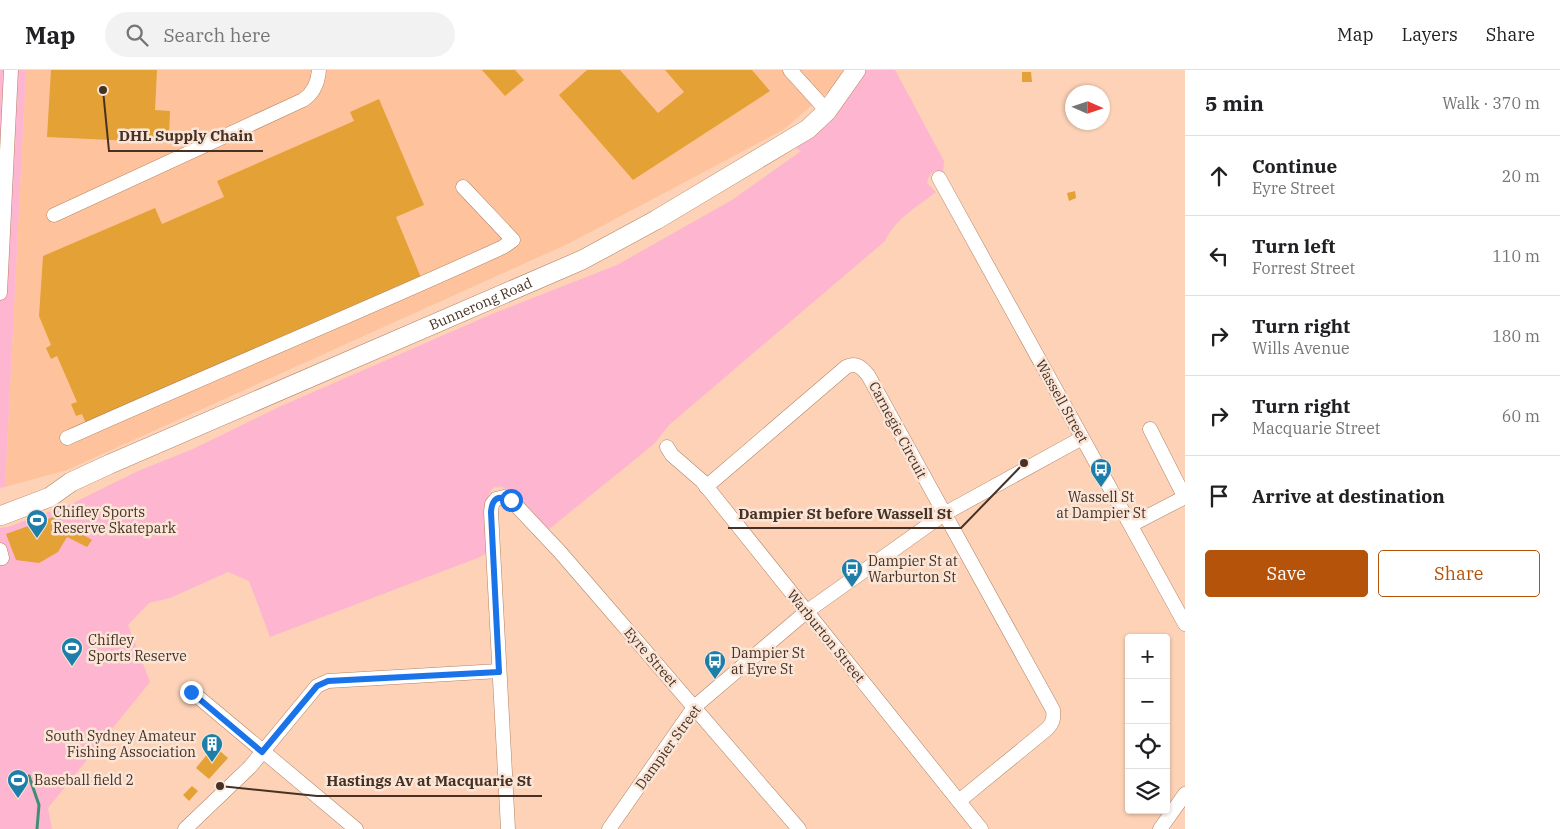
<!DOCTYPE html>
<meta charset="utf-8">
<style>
:root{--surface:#fff;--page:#f2f2f2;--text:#202124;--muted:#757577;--line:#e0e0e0;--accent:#b45309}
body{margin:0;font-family:"IBM Plex Serif",serif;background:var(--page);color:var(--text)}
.controls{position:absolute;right:15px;bottom:15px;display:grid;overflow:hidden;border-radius:5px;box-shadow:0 1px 4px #0004}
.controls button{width:45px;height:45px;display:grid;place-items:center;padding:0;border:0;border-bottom:1px solid var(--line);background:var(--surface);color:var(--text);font:25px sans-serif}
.compass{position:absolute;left:1065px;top:15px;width:45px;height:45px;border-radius:50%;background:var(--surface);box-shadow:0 1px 4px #0004;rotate:93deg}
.stop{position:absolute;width:15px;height:15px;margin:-11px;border:4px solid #1a73e8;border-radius:50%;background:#fff}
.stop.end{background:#1a73e8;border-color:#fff;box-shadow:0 1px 5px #0008}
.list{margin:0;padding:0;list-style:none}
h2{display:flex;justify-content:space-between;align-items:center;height:65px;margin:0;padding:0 20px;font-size:21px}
h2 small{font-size:16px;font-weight:400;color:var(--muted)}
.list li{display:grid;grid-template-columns:32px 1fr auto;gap:15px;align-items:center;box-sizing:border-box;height:80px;padding:0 20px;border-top:1px solid var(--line)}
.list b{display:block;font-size:19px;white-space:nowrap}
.list p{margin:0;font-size:16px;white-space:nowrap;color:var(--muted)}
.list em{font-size:16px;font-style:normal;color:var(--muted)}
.actions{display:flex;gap:10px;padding:15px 20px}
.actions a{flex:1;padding:11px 0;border:1px solid var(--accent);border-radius:5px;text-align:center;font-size:18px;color:var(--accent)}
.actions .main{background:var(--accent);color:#fff}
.icon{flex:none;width:28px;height:28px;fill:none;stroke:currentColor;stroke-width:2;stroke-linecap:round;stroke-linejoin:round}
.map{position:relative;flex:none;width:1185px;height:759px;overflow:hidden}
header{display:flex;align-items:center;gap:30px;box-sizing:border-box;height:70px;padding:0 25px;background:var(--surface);border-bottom:1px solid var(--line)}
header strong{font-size:24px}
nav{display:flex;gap:28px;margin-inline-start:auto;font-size:18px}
.search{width:350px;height:45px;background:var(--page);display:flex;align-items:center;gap:12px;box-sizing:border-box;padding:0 18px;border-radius:28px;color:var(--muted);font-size:19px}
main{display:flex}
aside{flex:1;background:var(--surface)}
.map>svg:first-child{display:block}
.built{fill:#fec39c}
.green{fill:#fdb5d0}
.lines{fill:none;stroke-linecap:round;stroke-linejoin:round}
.stream{stroke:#408d77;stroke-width:3}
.building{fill:#e4a135}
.minor-casing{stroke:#b38362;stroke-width:15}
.major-casing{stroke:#b38362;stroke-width:20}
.minor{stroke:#fff;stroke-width:14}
.major{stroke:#fff;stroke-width:19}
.route{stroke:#1a73e8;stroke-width:6}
.labels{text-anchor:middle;stroke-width:5;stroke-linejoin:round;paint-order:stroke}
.street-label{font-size:14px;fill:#463124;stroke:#fae5d7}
.poi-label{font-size:14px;fill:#463124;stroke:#fae5d7;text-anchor:start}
.leader{fill:none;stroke:#463124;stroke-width:2}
.callout-dot{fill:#463124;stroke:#fae5d7;stroke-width:2}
.callout-label{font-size:15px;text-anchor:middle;font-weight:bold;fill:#463124;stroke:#fae5d7;stroke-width:5;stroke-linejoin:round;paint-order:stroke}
</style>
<header>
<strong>Map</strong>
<div class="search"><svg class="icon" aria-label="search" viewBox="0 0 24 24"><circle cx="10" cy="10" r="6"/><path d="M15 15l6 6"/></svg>Search here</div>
<nav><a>Map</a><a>Layers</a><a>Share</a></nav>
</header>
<main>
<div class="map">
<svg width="1185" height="759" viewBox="0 0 1185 759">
<rect width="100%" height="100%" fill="#fdd2b7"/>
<path class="built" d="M26 0H843L835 16 783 60 570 173 67 400 5 417Z"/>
<g class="green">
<path d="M0 0H26L5 417 0 418Z"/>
<path d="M865 0H895L944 91 943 101C933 99 929 104 927 113L936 122C917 137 895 149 885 171L669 355 654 374 548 460C538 450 500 397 489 424 484 435 488 469 488 482L480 487 270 567 249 511 228 502 170 528 149 533 128 555 150 612 48 738 52 759H0V458L8 457 60 438 61 439 138 401 193 379 279 337 492 244 617 195 732 130 801 81 796 78C821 58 850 28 865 0Z"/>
</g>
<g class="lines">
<path class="stream" d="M29 706 39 735 37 759"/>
</g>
<g class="building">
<path d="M51 0H157L155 40 170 41 169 66 155 65 154 72 47 67Z"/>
<path d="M482 0H515L524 10 505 26Z"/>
<path d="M587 0H620L658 43 684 22 665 0H752L770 21 633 110 559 25Z"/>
<path d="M1022 2H1031L1032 12H1022Z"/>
<path d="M379 29 424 135 396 147 422 210 87 356 82 344 76 346 71 334 77 332 57 286 51 289 46 278 51 275 39 246 43 186 155 138 162 154 224 127 217 111 354 51 350 42Z"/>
<path d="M1075 121 1076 128 1069 131 1067 123Z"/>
<path d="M59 445 62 452 92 470 87 477 67 467 58 482 39 493 16 490 6 464Z"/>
<path d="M214 676 228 688 209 709 196 698Z"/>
<path d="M192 716 198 721 189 731 183 725Z"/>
</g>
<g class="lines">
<g class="minor-casing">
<g id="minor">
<path d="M790 0 827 41"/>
<path d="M939 108 1185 554"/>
<path d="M54 145 303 30C314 23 318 13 319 0"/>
<path d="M0 223 11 0"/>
<path d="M1150 359 1185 428"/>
<path d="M67 368C212 303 359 243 503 177L513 170 463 117"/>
<path d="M667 377 672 385 702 411 981 759"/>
<path d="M706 417 846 297C856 292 861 297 868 305L1053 640C1054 648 1053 653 1047 659L959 731"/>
<path d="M1131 455 1185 427"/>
<path d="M0 480 2 488"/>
<path d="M191 621 356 759"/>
<path d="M185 759 250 697 317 616 328 611 499 601"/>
<path d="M508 759 491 442 492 434 496 429 504 427 511 430 560 482 799 759"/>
<path d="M609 759 690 643 699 633 806 542 944 444 1082 368"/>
<path d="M1160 759 1185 724"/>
</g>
</g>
<g class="major-casing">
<g id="major">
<path id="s1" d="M0 446 50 427 71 412 110 394 582 190 656 150 808 59 827 41 856 0"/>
</g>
</g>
<use href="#minor" class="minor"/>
<use href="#major" class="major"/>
</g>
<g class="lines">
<path class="route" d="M191 622 262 682 317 616 328 611 499 602 491 442C492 428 498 425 511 430"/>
</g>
<defs>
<g id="bus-pin" transform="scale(1.125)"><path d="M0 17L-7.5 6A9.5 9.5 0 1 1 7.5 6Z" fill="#1e7eaa" stroke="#fae5d7"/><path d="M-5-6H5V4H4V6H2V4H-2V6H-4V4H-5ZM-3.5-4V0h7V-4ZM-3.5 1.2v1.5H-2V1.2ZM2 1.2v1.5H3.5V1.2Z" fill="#fff"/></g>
<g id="stadium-pin" transform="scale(1.125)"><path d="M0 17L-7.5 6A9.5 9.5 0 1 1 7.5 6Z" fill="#1e7eaa" stroke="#fae5d7"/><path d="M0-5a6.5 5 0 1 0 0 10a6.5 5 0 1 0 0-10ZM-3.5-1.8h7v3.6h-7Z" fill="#fff"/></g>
<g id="building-pin" transform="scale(1.125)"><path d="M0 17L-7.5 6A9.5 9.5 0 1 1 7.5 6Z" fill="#1e7eaa" stroke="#fae5d7"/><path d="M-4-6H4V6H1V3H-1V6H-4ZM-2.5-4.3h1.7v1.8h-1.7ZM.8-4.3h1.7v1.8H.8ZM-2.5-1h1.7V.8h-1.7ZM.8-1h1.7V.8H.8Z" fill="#fff"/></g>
</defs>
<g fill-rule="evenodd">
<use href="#bus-pin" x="1101" y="399"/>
<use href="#stadium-pin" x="37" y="450"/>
<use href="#bus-pin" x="852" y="499"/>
<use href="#stadium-pin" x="72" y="578"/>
<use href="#bus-pin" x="715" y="591"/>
<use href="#building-pin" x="212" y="674"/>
<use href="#stadium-pin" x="18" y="710"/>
</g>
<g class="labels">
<g class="street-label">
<text dy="5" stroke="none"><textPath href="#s1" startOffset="526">Bunnerong Road</textPath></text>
<text transform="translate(1062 331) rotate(61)" y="5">Wassell Street</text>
<text transform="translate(898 360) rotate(62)" y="5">Carnegie Circuit</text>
<text transform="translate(826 566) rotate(51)" y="5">Warburton Street</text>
<text transform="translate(651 587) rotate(49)" y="5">Eyre Street</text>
<text transform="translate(668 677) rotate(-54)" y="5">Dampier Street</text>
</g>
<g class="poi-label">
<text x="1101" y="432" text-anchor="middle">Wassell St<tspan x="1101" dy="16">at Dampier St</tspan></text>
<text x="53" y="447">Chifley Sports<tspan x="53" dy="16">Reserve Skatepark</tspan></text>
<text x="868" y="496">Dampier St at<tspan x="868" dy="16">Warburton St</tspan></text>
<text x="88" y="575">Chifley<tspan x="88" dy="16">Sports Reserve</tspan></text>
<text x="731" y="588">Dampier St<tspan x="731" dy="16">at Eyre St</tspan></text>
<text x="196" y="671" text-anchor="end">South Sydney Amateur<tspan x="196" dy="16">Fishing Association</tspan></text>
<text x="34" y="715">Baseball field 2</text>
</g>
</g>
<path class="leader" d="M103 20L109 81H263M1024 393L961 458H728M220 716L317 726H542"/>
<g class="callout-dot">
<circle cx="103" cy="20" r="5"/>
<circle cx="1024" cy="393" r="5"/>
<circle cx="220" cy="716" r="5"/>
</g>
<g class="callout-label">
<text x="186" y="71">DHL Supply Chain</text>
<text x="845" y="449">Dampier St before Wassell St</text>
<text x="429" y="716">Hastings Av at Macquarie St</text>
</g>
</svg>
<div class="controls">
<button>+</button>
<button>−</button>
<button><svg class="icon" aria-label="locate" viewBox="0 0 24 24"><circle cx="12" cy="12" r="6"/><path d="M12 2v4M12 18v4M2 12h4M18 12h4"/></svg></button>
<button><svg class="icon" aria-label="layers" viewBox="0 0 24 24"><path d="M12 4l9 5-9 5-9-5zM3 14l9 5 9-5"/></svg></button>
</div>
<svg class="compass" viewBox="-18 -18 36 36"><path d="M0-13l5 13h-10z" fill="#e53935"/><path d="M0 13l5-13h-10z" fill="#757577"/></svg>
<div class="stop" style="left:511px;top:430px"></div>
<div class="stop end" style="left:191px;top:622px"></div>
</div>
<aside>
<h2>5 min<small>Walk · 370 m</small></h2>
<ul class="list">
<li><svg class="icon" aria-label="ahead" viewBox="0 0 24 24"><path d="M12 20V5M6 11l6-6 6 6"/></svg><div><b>Continue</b><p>Eyre Street</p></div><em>20 m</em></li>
<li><svg class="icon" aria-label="left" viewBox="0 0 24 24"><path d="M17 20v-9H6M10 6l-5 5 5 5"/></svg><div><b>Turn left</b><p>Forrest Street</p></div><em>110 m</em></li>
<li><svg class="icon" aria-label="right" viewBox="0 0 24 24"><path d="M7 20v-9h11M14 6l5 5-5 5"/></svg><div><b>Turn right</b><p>Wills Avenue</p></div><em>180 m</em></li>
<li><svg class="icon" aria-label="right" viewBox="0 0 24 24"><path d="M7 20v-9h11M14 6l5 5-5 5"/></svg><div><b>Turn right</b><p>Macquarie Street</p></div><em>60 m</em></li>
<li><svg class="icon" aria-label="arrive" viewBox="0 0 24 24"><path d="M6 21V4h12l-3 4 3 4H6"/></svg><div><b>Arrive at destination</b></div></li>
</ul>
<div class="actions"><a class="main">Save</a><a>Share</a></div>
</aside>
</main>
